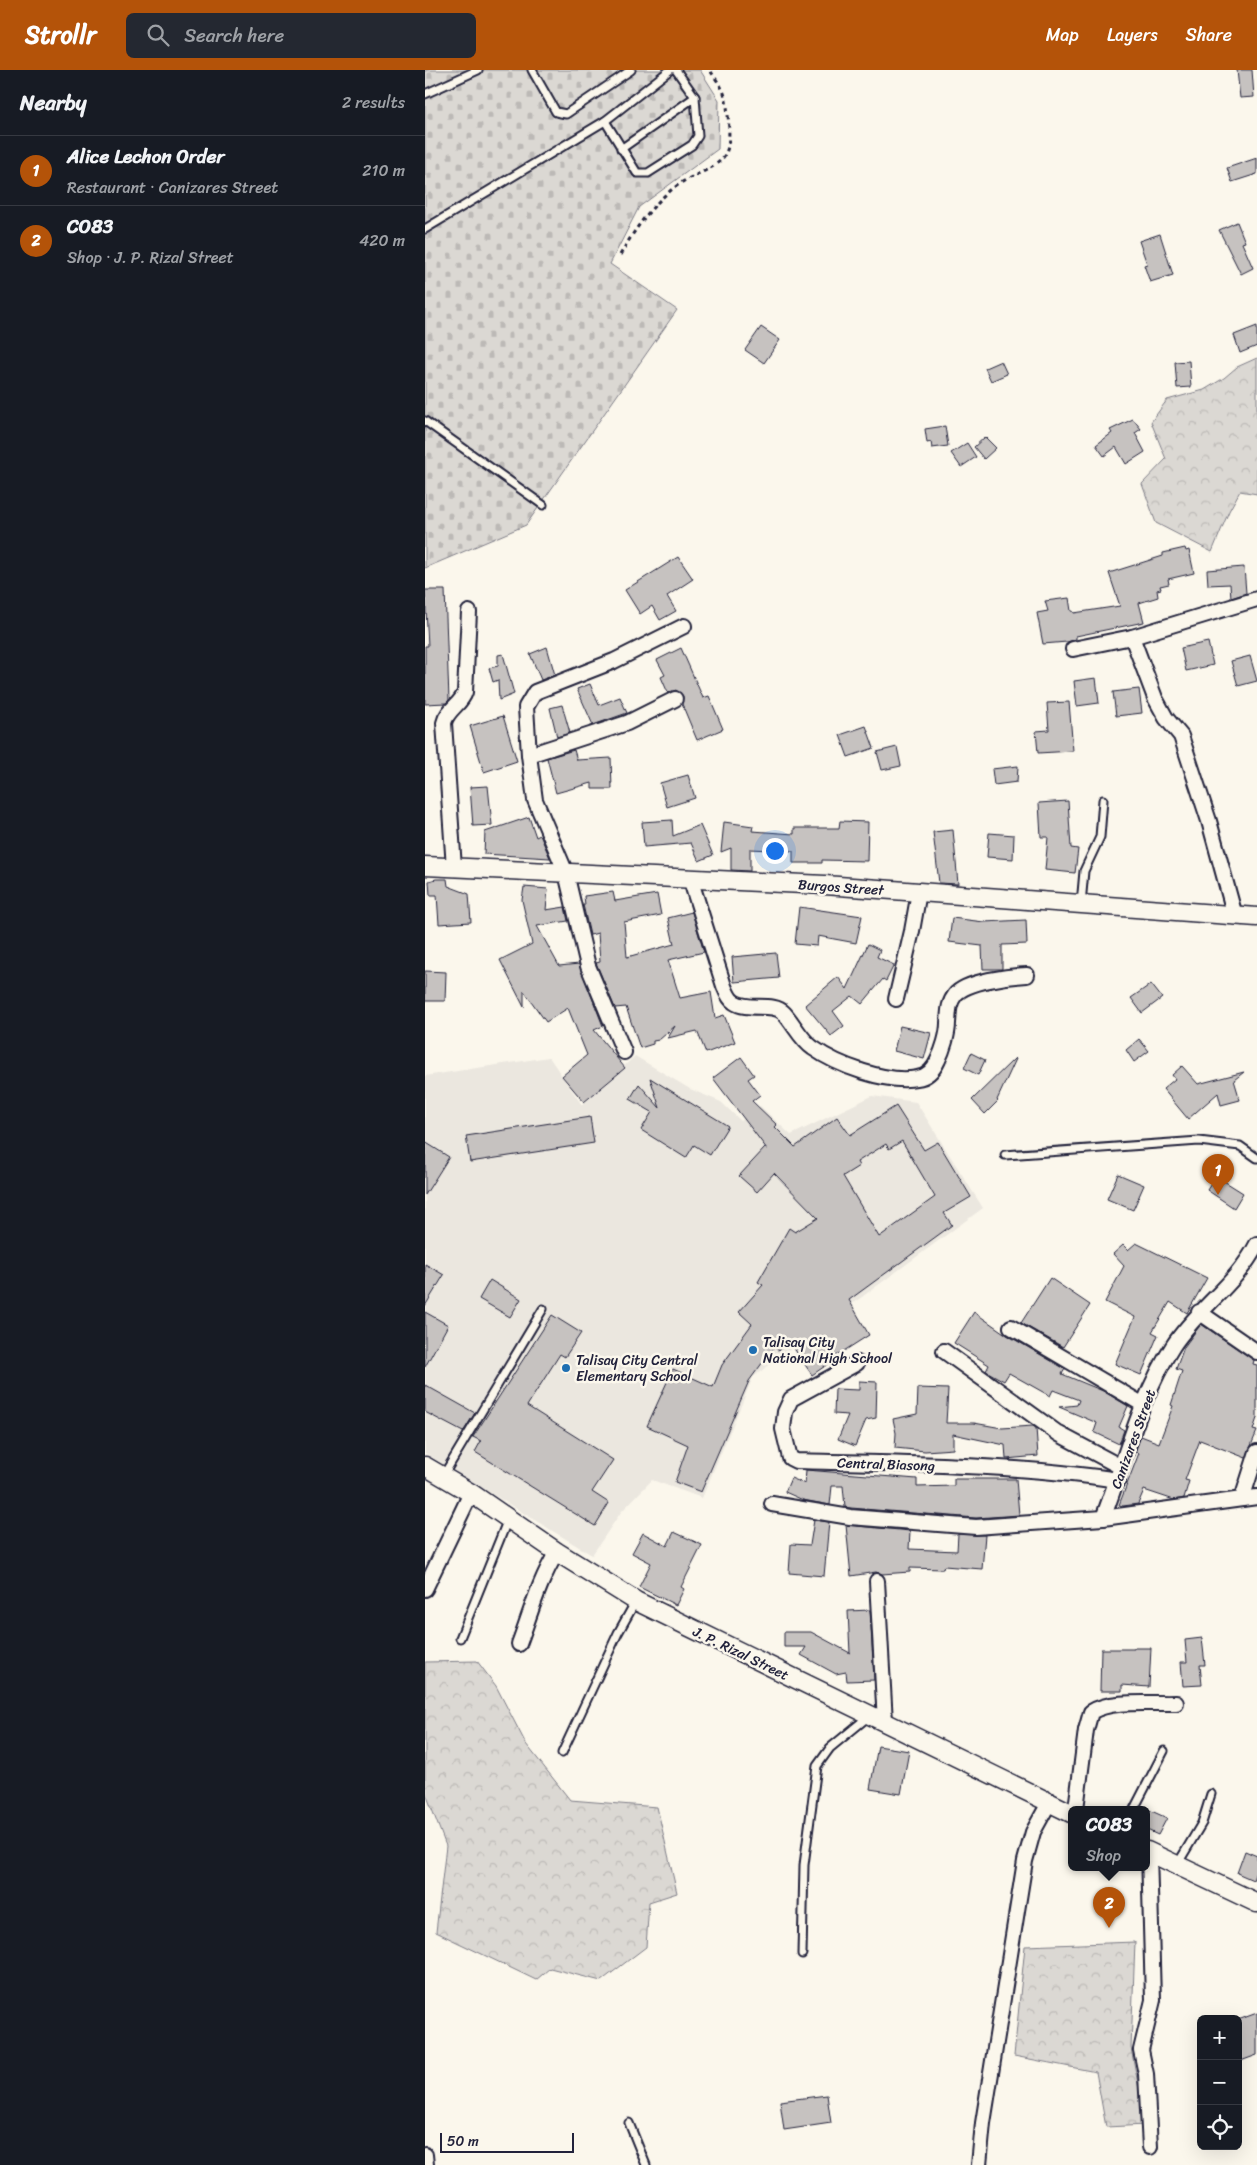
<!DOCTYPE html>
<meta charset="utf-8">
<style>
:root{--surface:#171b24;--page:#242831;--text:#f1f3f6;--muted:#9ea1a6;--line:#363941;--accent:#b45309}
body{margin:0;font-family:Sriracha,sans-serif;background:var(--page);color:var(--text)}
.controls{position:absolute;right:15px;bottom:15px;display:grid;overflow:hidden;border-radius:8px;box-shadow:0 5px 20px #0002}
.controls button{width:45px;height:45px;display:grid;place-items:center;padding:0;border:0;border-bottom:1px solid var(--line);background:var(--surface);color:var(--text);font:25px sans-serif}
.scale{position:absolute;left:15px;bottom:12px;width:134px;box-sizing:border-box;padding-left:5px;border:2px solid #22223b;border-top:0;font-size:14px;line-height:18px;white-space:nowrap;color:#22223b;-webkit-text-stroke:4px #fbf7ec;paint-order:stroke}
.you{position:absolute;left:349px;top:780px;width:18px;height:18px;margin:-12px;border:4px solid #fff;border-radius:50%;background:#1a73e8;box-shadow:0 0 0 8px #1a73e833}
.badge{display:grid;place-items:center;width:32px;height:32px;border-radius:50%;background:var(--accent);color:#fff;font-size:16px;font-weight:700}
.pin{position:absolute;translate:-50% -41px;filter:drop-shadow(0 1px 2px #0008)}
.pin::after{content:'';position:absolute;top:26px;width:18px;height:15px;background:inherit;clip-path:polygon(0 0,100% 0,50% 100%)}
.popup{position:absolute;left:643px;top:1736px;width:82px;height:65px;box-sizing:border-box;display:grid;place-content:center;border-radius:8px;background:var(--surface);filter:drop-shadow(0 1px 4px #0005);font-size:16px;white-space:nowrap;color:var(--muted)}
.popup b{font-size:19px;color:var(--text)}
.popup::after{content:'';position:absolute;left:50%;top:100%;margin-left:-10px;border:10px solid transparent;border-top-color:var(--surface)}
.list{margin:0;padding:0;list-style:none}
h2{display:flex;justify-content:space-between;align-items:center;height:65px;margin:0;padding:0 20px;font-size:21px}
h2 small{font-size:16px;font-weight:400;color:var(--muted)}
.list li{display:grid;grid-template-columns:32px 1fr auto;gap:15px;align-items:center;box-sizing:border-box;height:70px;padding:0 20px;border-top:1px solid var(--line)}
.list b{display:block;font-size:19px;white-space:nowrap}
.list p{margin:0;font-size:16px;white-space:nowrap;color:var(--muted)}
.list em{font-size:16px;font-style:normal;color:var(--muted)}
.icon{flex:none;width:28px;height:28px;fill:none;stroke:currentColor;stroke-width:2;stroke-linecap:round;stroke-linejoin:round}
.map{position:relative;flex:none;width:832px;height:2095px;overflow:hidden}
header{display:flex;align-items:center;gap:30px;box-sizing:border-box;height:70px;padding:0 25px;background:var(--accent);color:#fff}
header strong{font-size:24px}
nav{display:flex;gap:28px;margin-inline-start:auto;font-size:18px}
.search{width:350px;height:45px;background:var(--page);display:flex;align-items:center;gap:12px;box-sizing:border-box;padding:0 18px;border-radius:8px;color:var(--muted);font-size:19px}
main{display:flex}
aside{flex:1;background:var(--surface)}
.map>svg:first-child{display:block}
.built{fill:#ebe7df}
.forest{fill:url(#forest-crowns);stroke:#7e7d87}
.cemetery{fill:url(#cemetery-stones);stroke:#7e7d87}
.building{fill:#c6c2c0;stroke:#22223b;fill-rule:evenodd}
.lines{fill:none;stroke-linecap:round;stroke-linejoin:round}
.service-casing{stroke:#22223b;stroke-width:11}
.minor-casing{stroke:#22223b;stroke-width:18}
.tertiary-casing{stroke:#22223b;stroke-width:21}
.path{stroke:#22223b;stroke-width:3;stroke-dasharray:4 4;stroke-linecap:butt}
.service{stroke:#fbf7ec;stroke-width:7}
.minor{stroke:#fbf7ec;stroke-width:14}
.tertiary{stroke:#fbf7ec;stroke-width:18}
.poi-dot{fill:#1f6fb2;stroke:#fbf7ec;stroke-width:2}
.labels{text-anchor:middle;stroke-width:5;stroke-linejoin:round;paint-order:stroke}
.street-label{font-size:14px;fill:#22223b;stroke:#fbf7ec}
.poi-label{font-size:14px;fill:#22223b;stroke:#fbf7ec;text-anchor:start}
</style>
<header>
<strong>Strollr</strong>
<div class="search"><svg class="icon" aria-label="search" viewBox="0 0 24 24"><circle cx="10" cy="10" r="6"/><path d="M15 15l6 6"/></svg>Search here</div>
<nav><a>Map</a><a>Layers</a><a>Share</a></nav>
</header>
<main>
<aside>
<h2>Nearby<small>2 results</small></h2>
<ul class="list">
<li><span class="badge">1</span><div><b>Alice Lechon Order</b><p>Restaurant · Canizares Street</p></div><em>210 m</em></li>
<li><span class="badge">2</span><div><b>CO83</b><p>Shop · J. P. Rizal Street</p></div><em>420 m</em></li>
</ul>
</aside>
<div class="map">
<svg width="832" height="2095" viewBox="0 0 832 2095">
<defs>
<pattern id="forest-crowns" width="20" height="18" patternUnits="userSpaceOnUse" patternTransform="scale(1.25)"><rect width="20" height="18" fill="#dbd8d3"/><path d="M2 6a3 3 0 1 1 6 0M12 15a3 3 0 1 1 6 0" fill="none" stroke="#bcb9b6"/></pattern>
<pattern id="cemetery-stones" width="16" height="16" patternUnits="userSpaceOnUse" patternTransform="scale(1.25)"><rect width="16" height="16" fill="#dbd8d3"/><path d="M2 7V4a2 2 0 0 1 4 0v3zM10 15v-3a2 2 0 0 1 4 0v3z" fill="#bcb9b6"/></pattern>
</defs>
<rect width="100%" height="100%" fill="#fbf7ec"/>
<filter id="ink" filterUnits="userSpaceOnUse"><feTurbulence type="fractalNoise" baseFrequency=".02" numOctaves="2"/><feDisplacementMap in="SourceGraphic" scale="10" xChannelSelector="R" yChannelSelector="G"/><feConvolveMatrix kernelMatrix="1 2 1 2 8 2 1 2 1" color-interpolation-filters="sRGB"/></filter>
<g filter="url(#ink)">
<path class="built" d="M210 986 265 1019 296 1032 316 1051 335 1036 366 1065 447 1026 491 1032 558 1138 328 1307 277 1428 227 1410 196 1442 167 1485 0 1383V1006L124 987 157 1035Z"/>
<g class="forest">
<path d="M832 288V424L815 421 804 441 787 482 731 453 717 414 741 389 726 352 742 330 779 320 799 308 812 297Z"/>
<path d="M52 1591 71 1616 101 1674 145 1730 232 1737 252 1823 224 1832 221 1877 176 1911 125 1898 111 1910 11 1862 21 1776 0 1721V1592Z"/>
<path d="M710 1872 706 1978 721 2055 681 2057 671 2002 589 1986 600 1876Z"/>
</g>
<path class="cemetery" d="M0 0H275L294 30 293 79 214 137 185 194 252 240 101 455 0 498Z"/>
<g class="building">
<path d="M812 0H827L829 27 815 28Z"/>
<path d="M832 88V104L807 112 802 98Z"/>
<path d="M812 152 820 172 817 173 828 198 816 204 794 160Z"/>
<path d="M735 164 748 205 725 212 719 195 722 194 714 171Z"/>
<path d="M832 256V276L815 283 809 265Z"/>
<path d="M336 257 355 270 339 293 320 280Z"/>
<path d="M576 291 582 304 566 311 560 298Z"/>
<path d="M764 291 766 317 752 318 750 292Z"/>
<path d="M708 349 716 359 710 363 720 382 701 394 691 377 679 386 671 375 687 363 685 360Z"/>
<path d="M520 356 523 376 507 378 506 372 502 373 500 359Z"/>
<path d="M560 367 571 378 559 389 549 377Z"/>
<path d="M542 373 551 387 536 397 526 383Z"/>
<path d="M760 478 761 481 764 480 769 503 743 509 744 514 735 516 736 519 732 520 733 527 714 533 719 552 651 566V569L642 572 618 574 612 543 623 541 620 531 644 528 646 541H648L649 543 695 536 684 503 738 486V483Z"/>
<path d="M253 487 268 509 242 526 251 541 235 550 227 536 215 544 200 520Z"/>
<path d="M819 497 821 523 806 528 805 514 783 515 782 500Z"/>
<path d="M0 520H20L24 630 21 633 0 634V576H3Z"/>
<path d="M783 572 788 595 761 601 756 578Z"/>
<path d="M122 577 130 605 116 610 105 584Z"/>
<path d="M256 578 278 628 284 626 298 659 272 670 257 634 258 626 251 620 243 623 236 607 240 605 232 590Z"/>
<path d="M78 584 89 624 74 630 73 610 68 612 64 598 73 596V585Z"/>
<path d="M825 586 832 611 813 616 806 591Z"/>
<path d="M671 608 674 633 652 636 649 611Z"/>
<path d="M165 614 174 635 195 627 202 643 168 655 152 619Z"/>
<path d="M714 619 717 643 691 646 688 622Z"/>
<path d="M644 632 648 681 613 683 611 661 624 660 622 633Z"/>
<path d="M137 635 145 663 132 667 125 638Z"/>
<path d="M78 646 92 691 59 702 45 656Z"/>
<path d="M441 656 449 678 423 687 415 665Z"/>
<path d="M472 677 476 696 457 700 452 682Z"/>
<path d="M149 680 152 690 186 688 187 719H167V713L131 723 122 688Z"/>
<path d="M593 696 592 712 569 715 567 699Z"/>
<path d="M263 705 270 728 242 737 235 713Z"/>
<path d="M63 716 67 755 48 756 45 717Z"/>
<path d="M643 731 646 778 653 779 650 803 620 800 623 767H616L614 733Z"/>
<path d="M104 747 111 767 115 765 125 788 59 784 60 762Z"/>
<path d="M247 750 248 766 275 755 288 785 274 791 266 773 219 777 217 752Z"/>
<path d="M415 751 443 752 442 791 397 790V793H368V781L325 779V801L306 800V778L296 782 299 752 328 756 327 761 369 764V758H414Z"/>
<path d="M528 760 533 814 514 813 508 762Z"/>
<path d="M564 763 589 765 588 789 562 787Z"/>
<path d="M11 809H22L23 816 44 824 46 852 14 854 12 825H5L4 811Z"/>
<path d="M99 817 123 819 121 840 140 837 143 851 112 856 134 896 154 894 178 956 169 960 200 998 159 1032 137 1006 162 985 143 938 121 952 99 921V937L75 890 107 874 97 830Z"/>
<path d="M188 822 190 831 232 824 236 845 199 852 202 887 249 874 243 848 267 842 279 882 243 890 255 928 286 922 290 948 299 945 310 972 281 983 272 961 243 968 250 956 234 970 228 971V974L215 978 201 937 190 938 171 893 175 892 173 863 165 865 158 835H160L159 826Z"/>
<path d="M374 837 437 846 431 873 393 866 392 876 370 874Z"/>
<path d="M527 848 559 852 601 850 602 874 577 875V899H558L557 876 524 872Z"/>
<path d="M443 874 455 880 452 887 469 895 461 911 458 909 437 934 427 926 408 941 419 956 406 966 380 935 413 907 422 919Z"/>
<path d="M351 883 354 908 309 912 307 887Z"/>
<path d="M0 901 21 902 20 931H0Z"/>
<path d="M726 914 737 928 717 943 706 928Z"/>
<path d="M475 956 506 963 499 989 469 981Z"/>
<path d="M714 969 724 981 709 992 701 980Z"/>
<path d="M546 983 560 990 553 1005 539 998Z"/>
<path d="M316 987 329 1005 323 1009 335 1025 327 1031 352 1055 350 1057 370 1077 412 1047 425 1065 471 1036 499 1080 513 1072 546 1127 519 1143 527 1155 424 1230 444 1265 411 1286 412 1288 387 1305 364 1271 354 1281 349 1277 324 1311 276 1422 250 1412 263 1375 222 1356 248 1299 288 1317 297 1295 327 1254 314 1242 338 1215 333 1212 364 1158 370 1162 393 1148 349 1103 332 1122 314 1106 340 1078 342 1079 288 1008ZM477 1071 510 1127 454 1167 418 1106 434 1096 432 1092 461 1074 464 1079Z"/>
<path d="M590 988 591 989 572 1030 573 1031 560 1044 547 1030Z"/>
<path d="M757 996 773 1014 819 1002 809 1010 815 1030 796 1035 793 1023 763 1049 738 1019 750 1009 747 1005Z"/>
<path d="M225 1008 303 1056 285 1085 269 1075 261 1088 216 1060 227 1042 205 1029 214 1014 235 1038Z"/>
<path d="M165 1047 169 1073 45 1092 41 1066Z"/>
<path d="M0 1072 24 1087 0 1125Z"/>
<path d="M693 1104 719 1115 708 1140 682 1129Z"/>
<path d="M791 1106 818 1123 809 1138 782 1120Z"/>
<path d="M711 1173 782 1208 762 1243 745 1232 727 1262 733 1265 716 1305 690 1294 710 1247 680 1232 699 1196 688 1184 698 1175 703 1180Z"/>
<path d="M0 1194 19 1205 0 1236Z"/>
<path d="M625 1208 665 1235 638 1277 596 1253Z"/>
<path d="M65 1210 96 1229 85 1247 54 1229Z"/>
<path d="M0 1242 23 1255 0 1297Z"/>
<path d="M549 1242 582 1265 640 1299 637 1304 678 1321 703 1336 694 1357 699 1360 694 1374 669 1362 672 1353 634 1337 652 1335 654 1330 628 1320 625 1326 584 1303 579 1311 561 1301 564 1295 529 1273Z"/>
<path d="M127 1245 156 1263 140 1287 135 1284 102 1336 188 1390 167 1422 184 1433 170 1456 50 1382 56 1371 48 1367Z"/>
<path d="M776 1254 829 1290 828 1294 832 1295V1348L828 1360 832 1361 821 1388 775 1370 760 1410 764 1411 759 1428 749 1430 719 1420 713 1434 698 1436 694 1435 714 1383 710 1382 716 1366 734 1373 748 1336 746 1335 757 1301 751 1299 759 1277Z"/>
<path d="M434 1311 452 1312 451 1348 441 1350 430 1376 413 1369 423 1345 409 1344 410 1319 434 1320Z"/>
<path d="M0 1315 50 1343 38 1362 0 1342Z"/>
<path d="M493 1318 523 1319 521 1353H549L577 1358 608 1356 611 1358 613 1386 581 1389 580 1375 528 1364V1379L500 1381 470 1378 471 1363 468 1349 492 1344Z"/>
<path d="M381 1400 492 1409V1417L529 1416V1409H591L594 1445 551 1448 426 1438 420 1437 418 1416H407L405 1435 378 1430 360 1422 366 1408 380 1414Z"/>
<path d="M389 1450 404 1452 399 1506 364 1503 366 1474 385 1475Z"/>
<path d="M421 1455 485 1461 484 1479 532 1481 533 1464 560 1465 557 1499 519 1496 518 1499 485 1498V1502L457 1504 451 1502 426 1506Z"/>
<path d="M249 1462 277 1475 256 1517 259 1519 251 1535 214 1517 226 1493 207 1483 218 1463 242 1476Z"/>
<path d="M445 1540 449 1610 422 1611 421 1602 411 1604 376 1585 381 1577H359V1562H386L425 1583 423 1541Z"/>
<path d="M777 1568 780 1595H775L777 1615 758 1616 756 1592H762L760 1570Z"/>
<path d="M709 1578H726L724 1617 697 1615V1621H675L676 1579H709Z"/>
<path d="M453 1676 484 1681 476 1724 445 1719Z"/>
<path d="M722 1739 742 1748 733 1765 722 1760Z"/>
<path d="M820 1781 832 1786V1799L828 1810 812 1803Z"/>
<path d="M832 1943V1985L813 1992V1950Z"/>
<path d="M402 2025 406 2053 359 2060 355 2031Z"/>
</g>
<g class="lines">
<g class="service-casing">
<g id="service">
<path d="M107 0 131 42 141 44 206 0"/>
<path d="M0 24 53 0"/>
<path d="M180 51 212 103H223L267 75 273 66 270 27 251 0"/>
<path d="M196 79 270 27"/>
<path d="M0 159 180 51 245 0"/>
<path d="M0 351 118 435"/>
<path d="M656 834 659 801 675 767 678 730"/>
<path d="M580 1085 774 1071 815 1076 832 1088"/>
<path d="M18 1406 118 1239"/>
<path d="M35 1568 83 1449"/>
<path d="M137 1683 193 1563 211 1531"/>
<path d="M709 1739 739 1681"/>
<path d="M752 1795 777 1753 786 1724"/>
<path d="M377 1884 379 1795 392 1696 405 1678 444 1646"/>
<path d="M204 2053 221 2095"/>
</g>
</g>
<g class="minor-casing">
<g id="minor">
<path d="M707 567 730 628 741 648 756 666 784 751 810 846"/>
<path d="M648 579 707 567 832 529"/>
<path d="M104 685 202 653 250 629"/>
<path d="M29 798 19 653C22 639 36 635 40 622L44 542"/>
<path d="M265 808 299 916C301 921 304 929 309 932 323 942 348 931 359 943 369 954 376 970 388 978 412 995 462 1014 492 1008 502 1007 509 999 513 990 518 980 523 964 523 953 524 942 523 934 530 925 541 911 585 906 602 905"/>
<path d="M471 929 487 861 494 822"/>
<path d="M199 982 163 896 141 803 110 730 104 685 101 637 110 622 189 591 259 556"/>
<path d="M774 1242 832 1282"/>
<path d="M586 1257 717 1334"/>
<path d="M519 1281 634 1364 696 1397"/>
<path d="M432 1293 366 1329 360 1342 358 1359 365 1388 371 1391C479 1394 586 1394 693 1410"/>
<path d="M817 1429 832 1382"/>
<path d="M347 1434 425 1447 551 1457 678 1448 832 1427"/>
<path d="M678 1448C700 1391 714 1329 748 1276 772 1239 812 1214 832 1174"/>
<path d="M452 1511 460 1652"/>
<path d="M0 1519 46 1423"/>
<path d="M94 1574C106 1542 114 1511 132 1482"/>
<path d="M651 1739 661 1660 666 1642C686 1629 726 1634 751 1633"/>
<path d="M724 1782 728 1930 716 1980 721 2004 725 2077"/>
<path d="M0 2085 1 2095"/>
<path d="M554 2095 558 2053 600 1791 608 1762 625 1731"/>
</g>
</g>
<g class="tertiary-casing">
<g id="tertiary">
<path d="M0 796 400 815 832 847"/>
<path d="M0 1396 46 1423 132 1482 211 1531 646 1743"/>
<path d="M722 1781 832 1833"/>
</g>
</g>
<path class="path" d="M195 185C212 156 230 129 259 111 272 103 297 97 302 80 306 69 303 34 299 23 296 15 289 7 285 0"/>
<use href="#service" class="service"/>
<use href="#minor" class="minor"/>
<use href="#tertiary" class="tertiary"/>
</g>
</g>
<g class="poi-dot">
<circle cx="328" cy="1280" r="5"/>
<circle cx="141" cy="1298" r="5"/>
</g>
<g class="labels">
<g class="street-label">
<text transform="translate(416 817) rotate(4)" y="5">Burgos Street</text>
<text transform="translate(708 1369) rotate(-70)" y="5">Canizares Street</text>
<text transform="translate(461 1394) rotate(2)" y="5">Central Biasong</text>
<text transform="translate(316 1583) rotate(26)" y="5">J. P. Rizal Street</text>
</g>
<g class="poi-label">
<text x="338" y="1277">Talisay City<tspan x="338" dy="16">National High School</tspan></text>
<text x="151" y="1295">Talisay City Central<tspan x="151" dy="16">Elementary School</tspan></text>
</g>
</g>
</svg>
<div class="controls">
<button>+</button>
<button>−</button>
<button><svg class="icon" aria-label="locate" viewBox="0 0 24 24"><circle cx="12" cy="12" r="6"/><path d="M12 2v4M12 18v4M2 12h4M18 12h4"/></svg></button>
</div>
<div class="scale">50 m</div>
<div class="you"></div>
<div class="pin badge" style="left:793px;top:1125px">1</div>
<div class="pin badge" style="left:684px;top:1858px">2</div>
<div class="popup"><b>CO83</b>Shop</div>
</div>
</main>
